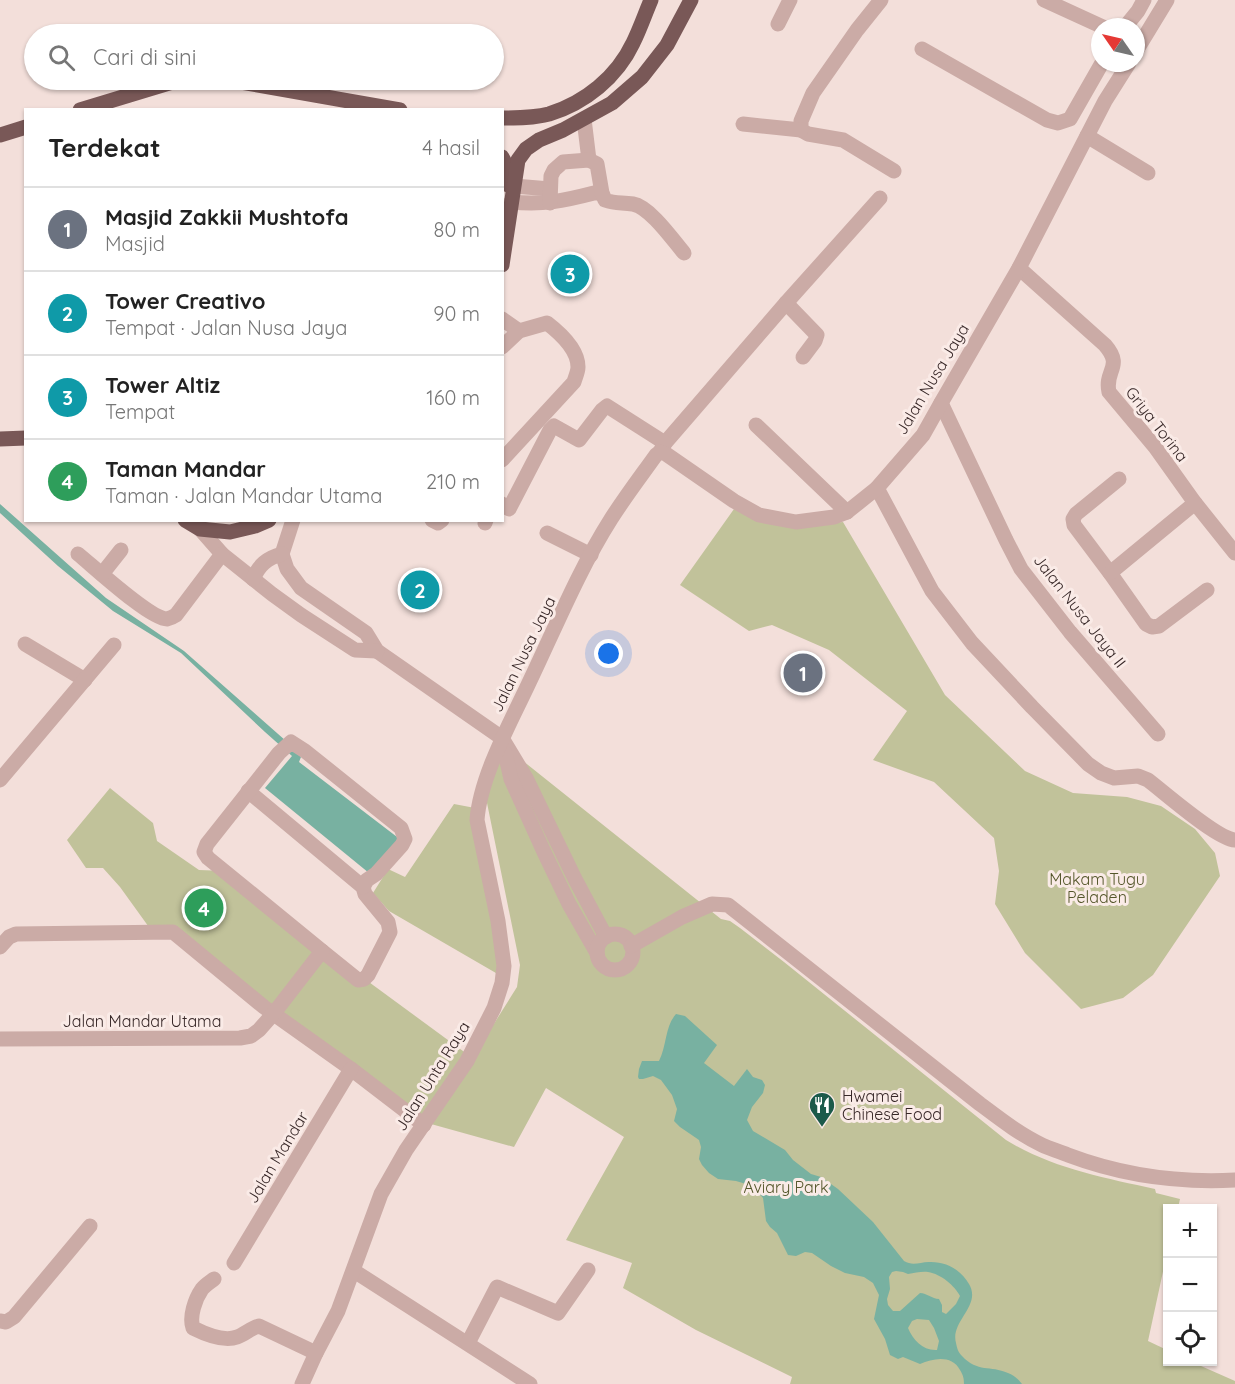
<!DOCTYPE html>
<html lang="id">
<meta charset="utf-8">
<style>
:root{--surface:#fff;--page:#f6f6f6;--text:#222;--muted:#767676;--line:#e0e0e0;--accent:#1b5a4a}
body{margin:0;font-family:Quicksand,sans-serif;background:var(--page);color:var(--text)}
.controls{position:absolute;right:18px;bottom:18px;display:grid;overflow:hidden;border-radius:0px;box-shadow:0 2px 4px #0004}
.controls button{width:54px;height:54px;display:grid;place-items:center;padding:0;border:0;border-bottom:2px solid var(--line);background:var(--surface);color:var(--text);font:30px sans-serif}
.compass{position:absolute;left:1091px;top:18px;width:54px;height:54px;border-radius:50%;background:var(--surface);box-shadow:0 2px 4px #0004;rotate:304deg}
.you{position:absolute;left:609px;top:654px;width:21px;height:21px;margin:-15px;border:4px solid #fff;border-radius:50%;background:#1a73e8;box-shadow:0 0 0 9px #1a73e833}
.badge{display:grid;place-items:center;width:39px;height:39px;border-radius:50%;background:var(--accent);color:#fff;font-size:20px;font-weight:700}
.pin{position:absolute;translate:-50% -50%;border:3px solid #fff;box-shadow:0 2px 6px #0006}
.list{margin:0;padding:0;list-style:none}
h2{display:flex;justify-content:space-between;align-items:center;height:78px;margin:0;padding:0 24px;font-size:26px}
h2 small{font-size:20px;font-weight:400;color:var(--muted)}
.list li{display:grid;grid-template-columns:39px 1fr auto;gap:18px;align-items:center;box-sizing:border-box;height:84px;padding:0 24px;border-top:2px solid var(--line)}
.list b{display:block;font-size:22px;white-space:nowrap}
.list p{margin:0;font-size:20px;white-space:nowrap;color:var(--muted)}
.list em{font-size:20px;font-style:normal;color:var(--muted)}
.icon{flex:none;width:33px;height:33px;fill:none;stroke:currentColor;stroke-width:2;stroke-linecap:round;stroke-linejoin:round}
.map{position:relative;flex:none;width:1235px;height:1384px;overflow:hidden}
.search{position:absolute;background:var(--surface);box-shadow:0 2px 4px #0004;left:24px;top:24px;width:480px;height:66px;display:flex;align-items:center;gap:15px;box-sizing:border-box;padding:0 21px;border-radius:33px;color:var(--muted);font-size:22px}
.panel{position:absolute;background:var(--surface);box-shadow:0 2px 4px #0004;left:24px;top:108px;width:480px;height:414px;border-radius:0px}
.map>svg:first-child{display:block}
.green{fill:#c1c29a}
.water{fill:#78b1a1;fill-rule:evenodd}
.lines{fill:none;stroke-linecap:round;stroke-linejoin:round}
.minor{stroke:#cbaba6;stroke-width:15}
.major{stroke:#795857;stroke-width:15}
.labels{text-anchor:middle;stroke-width:6;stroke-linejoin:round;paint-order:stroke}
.street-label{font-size:16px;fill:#372727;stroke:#faebe7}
.park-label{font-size:16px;fill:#54562a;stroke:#faebe7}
.poi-label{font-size:16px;fill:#372727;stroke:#faebe7;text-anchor:start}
</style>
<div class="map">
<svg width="1235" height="1384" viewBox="0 0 1235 1384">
<rect width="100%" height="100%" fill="#f3dfda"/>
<g class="green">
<path d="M734 509 794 526 843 522 945 695 1025 771 1073 793 1127 797 1161 806 1195 829 1215 853 1220 876 1153 975 1123 998 1081 1009 1025 953 995 904 999 871 994 838 934 782 873 760 907 711 829 650 772 625 749 631 680 585Z"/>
<path d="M503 745 721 919 730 921 740 928 784 962 1006 1140C1051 1168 1104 1178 1155 1189L1156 1193 1180 1199 1178 1208H1168L1167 1253 1148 1341 1167 1350 1168 1362H1192L1235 1381V1384H790L792 1377 696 1330 623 1288 632 1263 566 1240 624 1137 546 1088 514 1147 431 1124 517 987 520 965 486 798Z"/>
<path d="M110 788 153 823 157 841 199 870 226 871 326 951 277 1010 176 929 151 930 120 887 103 868H86L67 840Z"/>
<path d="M454 804 475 808 508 980 389 911 373 893 388 869 405 877Z"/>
<path d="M328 952 467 1054 429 1124 279 1011Z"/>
</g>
<g class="water">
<path d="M0 504 106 598 184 651 286 741 301 757 299 762 401 840 369 873 265 788 292 756 265 732 181 653 113 611 58 566 0 513Z"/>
<path d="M676 1014 685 1016 717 1045 704 1063 734 1086 747 1069 753 1077 762 1080 765 1085 763 1093 752 1107 747 1120 753 1131 785 1150 793 1160 811 1174 821 1177 838 1189 873 1222 904 1261C914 1267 921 1261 931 1262 947 1262 961 1270 969 1284 982 1306 950 1321 956 1343 957 1348 958 1352 962 1356 978 1373 990 1365 1008 1373 1014 1375 1018 1379 1022 1384H964C964 1378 963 1375 960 1370 952 1355 934 1358 920 1364L903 1357 898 1359 890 1355 885 1339 874 1319 879 1295 873 1283 864 1277 845 1273 831 1266 812 1253 805 1252 796 1256 788 1255 777 1233 770 1227 766 1221 763 1198 756 1190 746 1184 736 1181 718 1179 709 1173 702 1165 699 1159 701 1147 699 1140 680 1127 674 1121 677 1109 672 1095 661 1080 653 1076 643 1079H639L638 1077 639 1069 642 1061H659C667 1045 665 1026 676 1014ZM896 1271 903 1272 908 1274C915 1273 922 1271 928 1272 941 1274 955 1286 960 1296L956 1304 946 1314 942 1312V1305L939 1299C932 1299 927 1293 920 1293L900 1311H893L888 1305 887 1299 890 1289 889 1277 892 1272ZM917 1319 929 1320 934 1328 939 1341 937 1350C923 1351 913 1340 908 1328L912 1321Z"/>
</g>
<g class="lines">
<g class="minor">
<path d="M881 0 857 30 813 93 801 121V130L808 134 843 140 894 171"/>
<path d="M1044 0 1103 27"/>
<path d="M778 24 790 0"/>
<path d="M1125 27 1138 11 1144 0"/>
<path d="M922 49 1047 120 1058 123 1070 119 1102 63"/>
<path d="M1136 51 1167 0"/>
<path d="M584 119 589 160"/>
<path d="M743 124 801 130"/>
<path d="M1087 136 1148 173"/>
<path d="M514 186 550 189"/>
<path d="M511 202C544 205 563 201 594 193H602"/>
<path d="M550 203 551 176 554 170 563 162 589 160 597 164 602 193 605 200C616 204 622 202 633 204 650 207 673 240 684 253"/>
<path d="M1019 268 1105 345C1124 367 1104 370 1109 392L1155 447 1195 503 1235 553"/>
<path d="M786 303 817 335 815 341 803 357"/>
<path d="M502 319 519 331"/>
<path d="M502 347 519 331 547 323C560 333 578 349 578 367 578 372 575 378 574 382L502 460"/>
<path d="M941 403 1006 540 1021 569 1070 632 1158 734"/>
<path d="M756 425 847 512"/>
<path d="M660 452 665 443 786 303 880 198"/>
<path d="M1119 479 1076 514 1073 519 1074 525 1110 573 1146 624 1152 627 1159 626 1207 590"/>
<path d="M877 488 932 591 972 643 1032 707 1088 764 1101 773 1114 778 1138 776 1148 780C1165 793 1217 839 1235 840"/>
<path d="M502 504 509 509 550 430 554 426 579 440 602 410 607 406 665 443"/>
<path d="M293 520 282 554 287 569 301 588 366 633 377 651 502 738 526 778 575 879 606 937"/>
<path d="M432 520 438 523 442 520"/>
<path d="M485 523 486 520"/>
<path d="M200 529 222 554 272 594 301 615 355 650 377 651"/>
<path d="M547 533 591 555"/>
<path d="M78 554C94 567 150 619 167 619 171 618 173 617 176 615L222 554"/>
<path d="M1110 573 1195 503"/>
<path d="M102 574 121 550"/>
<path d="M253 579C259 565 267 558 282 554"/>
<path d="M25 644 85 680"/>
<path d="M505 753 511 779 544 852 569 904 597 953"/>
<path d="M0 780 114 645"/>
<path d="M248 791 363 887 365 894 388 922 390 932 368 975 364 979 358 980 322 951"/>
<circle cx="615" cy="952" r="18"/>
<path d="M631 946 682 917 712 904 728 905 980 1104C1000 1119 1019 1134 1042 1145 1050 1149 1059 1151 1068 1155 1121 1175 1178 1183 1235 1180"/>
<path d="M0 947 9 937 16 934 173 932 264 1007 351 1069 424 1125"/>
<path d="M0 1039 240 1038 251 1036 259 1030 274 1013 322 951 208 858 204 852 207 844 279 753 291 742 305 751 401 828 405 839 402 845 376 874 367 880 363 887"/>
<path d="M234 1263 351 1069"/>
<path d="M354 1271 530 1384"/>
<path d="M214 1279C210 1282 205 1285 202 1289 195 1299 189 1317 193 1328 205 1334 224 1342 237 1337 245 1334 251 1328 259 1326L316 1353"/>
<path d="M0 1321 6 1322 14 1317 90 1226"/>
<path d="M468 1343 497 1287 558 1313 588 1270"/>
<path d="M302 1384 316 1353 338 1311 381 1194 406 1150 467 1061 494 1008 502 983 504 966 498 921 477 820C480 778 509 725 527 687 554 631 578 571 611 519 625 497 641 476 656 455L660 452 666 454 734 501 759 515 796 522 834 517 847 512 877 488 923 435 941 403 1019 268 1105 101 1129 63"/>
</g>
<g class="major">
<path d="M229 80 400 110"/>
<path d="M80 110 179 80"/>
<path d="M502 118C518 118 534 118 549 114 585 103 617 77 633 43 640 29 645 14 651 0"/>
<path d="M0 135 26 127"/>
<path d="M502 157 508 168V185"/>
<path d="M502 265 518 160 526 149 539 140 563 130 612 103 642 77 667 45 691 0"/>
<path d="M0 439 26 438"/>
<path d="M185 520 200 529 230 532 255 526 269 520"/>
</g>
</g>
<defs>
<g id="restaurant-pin" transform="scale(1.35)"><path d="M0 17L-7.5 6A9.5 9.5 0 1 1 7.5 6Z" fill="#1b5a4a" stroke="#faebe7"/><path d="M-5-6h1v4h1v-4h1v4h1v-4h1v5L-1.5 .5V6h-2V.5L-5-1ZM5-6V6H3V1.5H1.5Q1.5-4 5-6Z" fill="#fff"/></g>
</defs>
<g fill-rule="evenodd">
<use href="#restaurant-pin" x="822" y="1105"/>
</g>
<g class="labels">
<g class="street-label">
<text transform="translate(932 379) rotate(-59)" y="6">Jalan Nusa Jaya</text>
<text transform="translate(1157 424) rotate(52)" y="6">Griya Torina</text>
<text transform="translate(1080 611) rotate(52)" y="6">Jalan Nusa Jaya II</text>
<text transform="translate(523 654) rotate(-64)" y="6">Jalan Nusa Jaya</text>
<text x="142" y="1027">Jalan Mandar Utama</text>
<text transform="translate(432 1076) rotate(-58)" y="6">Jalan Unta Raya</text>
<text transform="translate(277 1157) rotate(-59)" y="6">Jalan Mandar</text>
</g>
<g class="park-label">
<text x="1097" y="885">Makam Tugu<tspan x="1097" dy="18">Peladen</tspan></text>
<text x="786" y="1193">Aviary Park</text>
</g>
<g class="poi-label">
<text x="842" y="1102">Hwamei<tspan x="842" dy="18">Chinese Food</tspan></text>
</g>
</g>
</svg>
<div class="controls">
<button>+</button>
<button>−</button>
<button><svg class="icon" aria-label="locate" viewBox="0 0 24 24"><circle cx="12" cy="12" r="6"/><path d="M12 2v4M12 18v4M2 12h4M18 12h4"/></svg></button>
</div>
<svg class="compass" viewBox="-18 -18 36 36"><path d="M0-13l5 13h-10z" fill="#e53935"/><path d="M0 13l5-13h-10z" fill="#767676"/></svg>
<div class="you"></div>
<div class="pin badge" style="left:803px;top:673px;background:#6b7280">1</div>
<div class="pin badge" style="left:420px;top:590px;background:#0f9aa8">2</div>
<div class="pin badge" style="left:570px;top:274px;background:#0f9aa8">3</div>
<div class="pin badge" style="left:204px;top:908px;background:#2e9e5b">4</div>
<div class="search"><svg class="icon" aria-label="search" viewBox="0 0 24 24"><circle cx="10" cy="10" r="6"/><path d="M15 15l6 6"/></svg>Cari di sini</div>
<section class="panel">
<h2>Terdekat<small>4 hasil</small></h2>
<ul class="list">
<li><span class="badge" style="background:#6b7280">1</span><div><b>Masjid Zakkii Mushtofa</b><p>Masjid</p></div><em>80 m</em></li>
<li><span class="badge" style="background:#0f9aa8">2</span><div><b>Tower Creativo</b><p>Tempat · Jalan Nusa Jaya</p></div><em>90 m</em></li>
<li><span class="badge" style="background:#0f9aa8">3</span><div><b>Tower Altiz</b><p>Tempat</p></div><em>160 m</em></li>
<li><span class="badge" style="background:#2e9e5b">4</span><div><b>Taman Mandar</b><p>Taman · Jalan Mandar Utama</p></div><em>210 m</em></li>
</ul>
</section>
</div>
